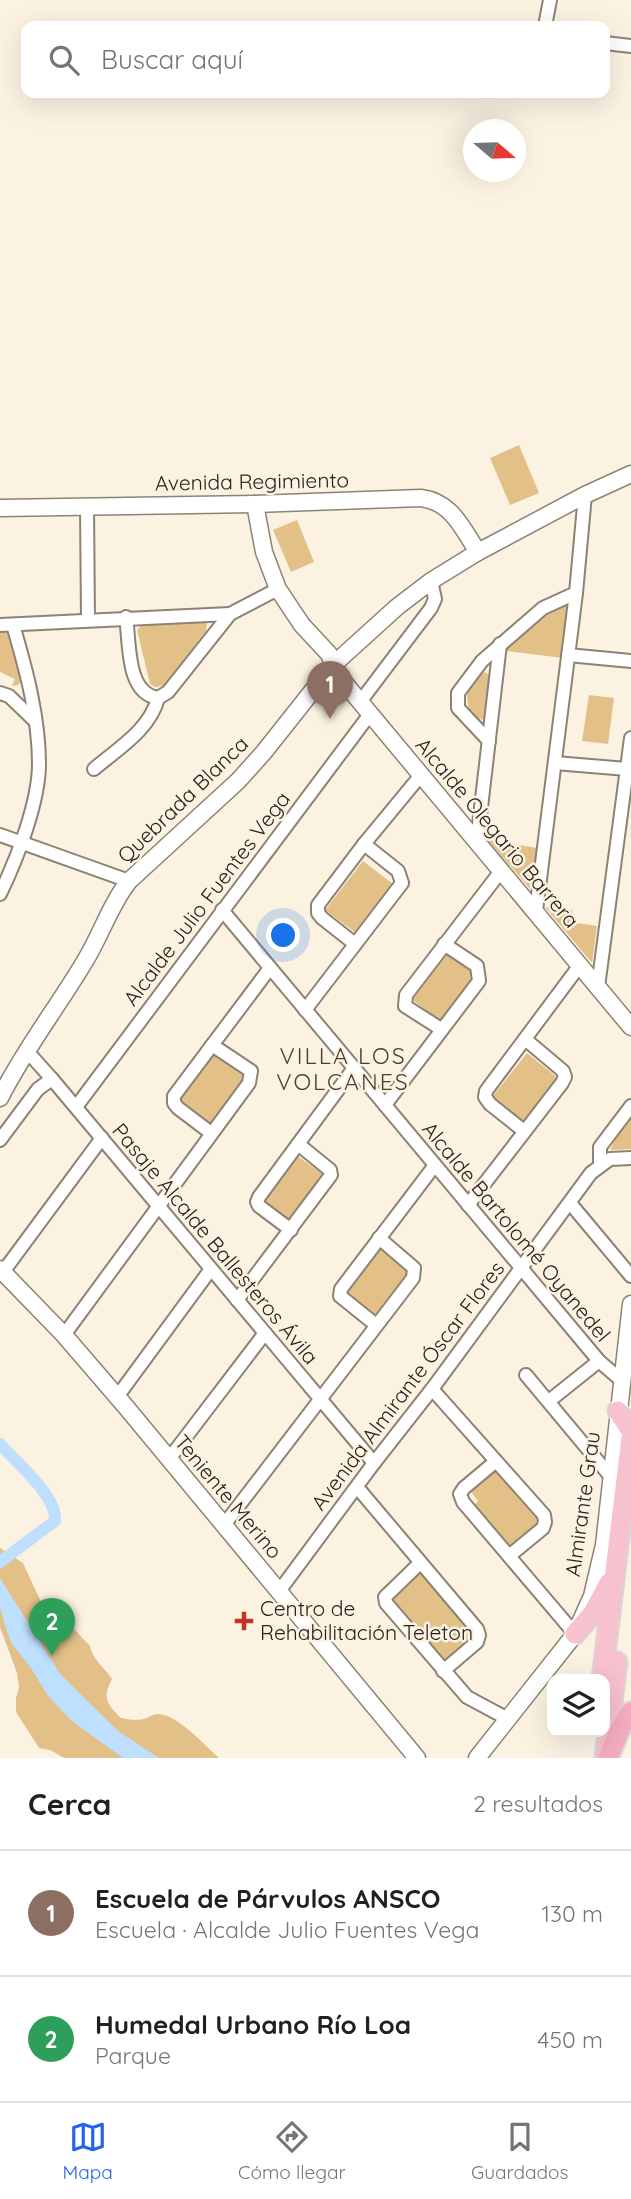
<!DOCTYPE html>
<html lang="es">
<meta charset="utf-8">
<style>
:root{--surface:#fff;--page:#f2f2f2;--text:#202124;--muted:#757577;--line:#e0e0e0;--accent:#2563eb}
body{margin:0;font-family:Quicksand,sans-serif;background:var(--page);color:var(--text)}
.controls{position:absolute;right:21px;bottom:21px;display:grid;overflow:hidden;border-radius:14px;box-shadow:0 7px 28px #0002}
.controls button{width:63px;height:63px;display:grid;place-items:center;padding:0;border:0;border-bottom:2px solid var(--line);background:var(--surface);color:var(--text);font:35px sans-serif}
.compass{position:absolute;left:463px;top:119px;width:63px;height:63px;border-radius:50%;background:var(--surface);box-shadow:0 7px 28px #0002;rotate:109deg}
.you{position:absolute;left:284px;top:936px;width:24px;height:24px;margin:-18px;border:5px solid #fff;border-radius:50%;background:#1a73e8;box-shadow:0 0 0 10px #1a73e833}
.badge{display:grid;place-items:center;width:46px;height:46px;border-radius:50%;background:var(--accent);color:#fff;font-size:23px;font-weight:700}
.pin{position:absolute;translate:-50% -58px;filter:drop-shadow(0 2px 4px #0008)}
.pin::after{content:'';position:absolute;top:37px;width:24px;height:21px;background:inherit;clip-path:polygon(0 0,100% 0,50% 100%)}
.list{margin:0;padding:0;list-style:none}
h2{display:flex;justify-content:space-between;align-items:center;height:91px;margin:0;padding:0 28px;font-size:30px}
h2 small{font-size:23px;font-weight:400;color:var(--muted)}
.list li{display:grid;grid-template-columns:46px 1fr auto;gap:21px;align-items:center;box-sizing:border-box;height:126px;padding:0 28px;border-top:2px solid var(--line)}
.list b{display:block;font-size:26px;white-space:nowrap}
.list p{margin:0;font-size:23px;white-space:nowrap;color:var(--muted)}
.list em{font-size:23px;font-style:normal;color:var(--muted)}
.icon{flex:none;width:38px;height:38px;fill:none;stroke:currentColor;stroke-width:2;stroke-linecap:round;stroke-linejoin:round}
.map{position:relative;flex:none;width:631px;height:1758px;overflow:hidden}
.search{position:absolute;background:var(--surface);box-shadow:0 7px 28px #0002;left:21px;right:21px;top:21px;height:77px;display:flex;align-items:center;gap:18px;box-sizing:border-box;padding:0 24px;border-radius:14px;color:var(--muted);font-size:26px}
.sheet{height:343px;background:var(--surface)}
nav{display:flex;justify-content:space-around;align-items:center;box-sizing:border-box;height:98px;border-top:2px solid var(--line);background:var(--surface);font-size:19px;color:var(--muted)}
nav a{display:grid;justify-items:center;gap:4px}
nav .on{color:var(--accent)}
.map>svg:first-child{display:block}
.green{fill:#e3c088}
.water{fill:#bedffe}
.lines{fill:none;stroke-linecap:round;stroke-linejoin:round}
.canal{stroke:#bedffe;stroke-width:12}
.minor-casing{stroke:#8c8375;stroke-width:16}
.tertiary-casing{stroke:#8c8375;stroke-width:19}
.primary-casing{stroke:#d8d7d6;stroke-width:23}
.trunk-casing{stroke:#d8d7d6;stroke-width:23}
.minor{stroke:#fff;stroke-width:12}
.tertiary{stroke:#fff;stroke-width:16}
.primary{stroke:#f7c1ce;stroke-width:19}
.trunk{stroke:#f4acbe;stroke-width:19}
.poi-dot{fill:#c13426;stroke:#fcf2e2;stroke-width:2.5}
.labels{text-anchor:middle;stroke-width:5;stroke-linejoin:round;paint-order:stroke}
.street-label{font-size:21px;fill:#26221d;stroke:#fcf2e2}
.poi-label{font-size:21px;fill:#26221d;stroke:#fcf2e2;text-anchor:start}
.neighbourhood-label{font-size:23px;letter-spacing:2px;fill:#473f33;stroke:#fcf2e2}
</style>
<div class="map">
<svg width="631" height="1758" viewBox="0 0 631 1758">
<rect width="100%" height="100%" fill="#fcf2e2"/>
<g class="green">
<path d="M519 445 539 493 510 505 490 458Z"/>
<path d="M297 520 314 562 291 572 273 530Z"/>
<path d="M570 602 563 658 506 651 507 647 535 620Z"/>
<path d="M204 621 207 623 206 631 163 686 155 687 150 684 137 630 144 622Z"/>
<path d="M0 627 8 630 23 677 18 685 12 686 15 679 0 672Z"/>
<path d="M485 672 491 677 487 717 483 720 473 717C463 701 465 680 485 672Z"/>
<path d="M589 695 614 698 608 744 582 741Z"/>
<path d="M488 840 537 848 530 889Z"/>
<path d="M363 861 393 884 356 933 325 910Z"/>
<path d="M545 907 572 910 571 922 597 926 592 963Z"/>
<path d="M445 953 476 975 442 1022 411 999Z"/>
<path d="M215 1052 248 1077 211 1127 178 1102Z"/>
<path d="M527 1053 558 1078 523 1122 492 1097Z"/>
<path d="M631 1114V1149L610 1150 617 1135Z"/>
<path d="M296 1155 324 1175 290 1221 262 1200Z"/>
<path d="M380 1248 412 1274 377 1319 345 1294Z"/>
<path d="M492 1465 537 1517 536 1530 516 1546H505L472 1507 478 1501 467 1486Z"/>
<path d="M0 1548 23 1563 41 1602 57 1611 90 1646C92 1659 105 1668 112 1679 102 1698 107 1704 121 1718 127 1719 136 1721 143 1719 149 1718 152 1714 158 1714 179 1715 205 1746 219 1758H64L50 1750 39 1748 16 1712V1698L19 1687 17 1673 0 1627Z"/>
<path d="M419 1571 476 1637 445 1664 388 1599Z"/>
</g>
<path class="water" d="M0 1578 60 1674 118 1731 159 1758H123L73 1722 48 1696 31 1668 12 1644 7 1632 0 1607Z"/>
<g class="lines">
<path class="canal" d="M0 1444C16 1462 58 1497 55 1521L0 1562"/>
<g class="minor-casing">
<g id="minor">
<path d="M545 26 550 0"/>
<path d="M605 43 631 46"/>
<path d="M87 506 88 620"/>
<path d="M126 617C130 644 126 693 158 698"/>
<path d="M0 625 230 614"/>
<path d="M568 655 631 661"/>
<path d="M0 693 9 696 35 721"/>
<path d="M360 702 431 608 435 599 431 581"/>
<path d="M489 741 458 708V693L482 661 543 608 576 593"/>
<path d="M555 763 627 769"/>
<path d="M94 769C117 749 150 730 158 698L168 692 230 614 278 589"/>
<path d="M0 835 129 881"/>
<path d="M477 842 500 644"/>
<path d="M0 894C17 859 39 802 39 764 39 717 26 669 13 625"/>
<path d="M222 910 599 1361 622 1381"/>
<path d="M536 911 576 593 585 495"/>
<path d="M355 944 322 918 318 913V905L364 844 421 775"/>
<path d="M598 987 631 738"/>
<path d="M305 1010 402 883 398 871 364 844"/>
<path d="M441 1029 405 1006 406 995 501 871"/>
<path d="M26 1050 52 1079 374 1463"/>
<path d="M385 1105 479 981 477 966 444 944"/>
<path d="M76 1107 370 714"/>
<path d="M524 1131 490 1104 485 1097 486 1091 580 965"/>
<path d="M211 1133 178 1108 174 1103V1096L270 968"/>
<path d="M0 1140 38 1089 52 1079"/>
<path d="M600 1165V1147L631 1106"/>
<path d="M570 1203 631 1276"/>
<path d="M468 1205 562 1083 565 1077 563 1071 525 1039"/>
<path d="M291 1230 259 1206 257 1202 259 1197 354 1068"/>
<path d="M3 1272 102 1138"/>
<path d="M237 1300 331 1175 330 1170 298 1144"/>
<path d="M376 1325 340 1296 341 1289 435 1165"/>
<path d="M64 1335 249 1083 251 1071 212 1045"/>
<path d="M526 1375 611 1477"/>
<path d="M432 1389 544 1515 545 1522 543 1528 509 1556"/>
<path d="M117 1397 211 1269"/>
<path d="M549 1401 599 1361"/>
<path d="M169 1459 265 1333"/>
<path d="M495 1462 464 1488 460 1494 463 1502 575 1634"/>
<path d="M357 1487 477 1629 479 1635 477 1642 443 1671"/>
<path d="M224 1525 413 1278 414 1268 379 1238"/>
<path d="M420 1563 385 1597 386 1603 467 1697 508 1719"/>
<path d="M280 1590 374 1463 432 1389 591 1173 610 1159 631 1158"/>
</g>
</g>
<g class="tertiary-casing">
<g id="tertiary">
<path d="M255 504 264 552 278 589 302 625 329 654 337 674 631 1027"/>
<path d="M0 508 255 504 421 498C452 502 462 528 478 552"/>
<path d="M0 1098C24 1050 57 1008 85 961 101 935 110 905 129 881L238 781 264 752 333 665 397 607 431 581 478 552 585 495 631 474"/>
<path d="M0 1269 64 1335 126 1407 417 1758"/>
<path d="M477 1758 575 1634 592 1596 604 1545 631 1304"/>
</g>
</g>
<g class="primary-casing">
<g id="primary">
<path d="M618 1411 631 1431"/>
<path d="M575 1634 593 1613 609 1583"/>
<path d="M602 1679 631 1438"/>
<path d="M605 1757 617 1662"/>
</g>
</g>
<g class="trunk-casing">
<path id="trunk" d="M608 1758 621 1727 631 1712"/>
</g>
<use href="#minor" class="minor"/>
<use href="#tertiary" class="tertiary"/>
<use href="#primary" class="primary"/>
<use href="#trunk" class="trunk"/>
</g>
<path class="poi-dot" d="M240.5 1610.5h7v7h7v7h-7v7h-7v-7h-7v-7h7z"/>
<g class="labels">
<g class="street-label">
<text transform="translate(252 482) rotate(-1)" y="7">Avenida Regimiento</text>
<text transform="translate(183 800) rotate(-44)" y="7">Quebrada Blanca</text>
<text transform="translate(497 833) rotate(50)" y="7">Alcalde Olegario Barrera</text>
<text transform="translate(207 899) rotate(-53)" y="7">Alcalde Julio Fuentes Vega</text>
<text transform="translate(516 1232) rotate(50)" y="7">Alcalde Bartolomé Oyanedel</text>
<text transform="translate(215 1244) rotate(50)" y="7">Pasaje Alcalde Ballesteros Ávila</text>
<text transform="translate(408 1386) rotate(-53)" y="7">Avenida Almirante Óscar Flores</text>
<text transform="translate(228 1497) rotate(50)" y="7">Teniente Merino</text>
<text transform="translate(583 1504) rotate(-82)" y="7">Almirante Grau</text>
</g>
<g class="poi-label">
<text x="260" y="1616">Centro de<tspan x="260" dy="24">Rehabilitación Teleton</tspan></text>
</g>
<g class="neighbourhood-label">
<text x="343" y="1064">VILLA LOS<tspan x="343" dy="26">VOLCANES</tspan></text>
</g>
</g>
</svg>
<div class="controls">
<button><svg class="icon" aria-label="layers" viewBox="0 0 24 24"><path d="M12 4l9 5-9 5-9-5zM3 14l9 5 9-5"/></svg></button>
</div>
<svg class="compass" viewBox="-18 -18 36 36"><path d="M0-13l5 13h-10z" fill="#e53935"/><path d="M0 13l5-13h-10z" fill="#757577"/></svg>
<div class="you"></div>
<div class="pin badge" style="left:330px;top:719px;background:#8d6e63">1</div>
<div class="pin badge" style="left:52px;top:1656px;background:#2e9e5b">2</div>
<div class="search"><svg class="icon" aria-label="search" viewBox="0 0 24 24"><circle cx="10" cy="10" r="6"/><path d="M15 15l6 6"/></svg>Buscar aquí</div>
</div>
<section class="sheet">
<h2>Cerca<small>2 resultados</small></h2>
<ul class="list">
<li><span class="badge" style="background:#8d6e63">1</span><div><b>Escuela de Párvulos ANSCO</b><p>Escuela · Alcalde Julio Fuentes Vega</p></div><em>130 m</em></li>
<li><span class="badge" style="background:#2e9e5b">2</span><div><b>Humedal Urbano Río Loa</b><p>Parque</p></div><em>450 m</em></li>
</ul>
</section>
<nav>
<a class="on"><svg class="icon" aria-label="map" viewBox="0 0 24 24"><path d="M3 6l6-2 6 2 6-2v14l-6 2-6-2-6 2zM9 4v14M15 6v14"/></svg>Mapa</a>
<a><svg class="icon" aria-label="directions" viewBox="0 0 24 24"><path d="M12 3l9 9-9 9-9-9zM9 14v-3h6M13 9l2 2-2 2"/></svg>Cómo llegar</a>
<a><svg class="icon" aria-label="saved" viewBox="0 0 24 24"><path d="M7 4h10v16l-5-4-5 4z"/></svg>Guardados</a>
</nav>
